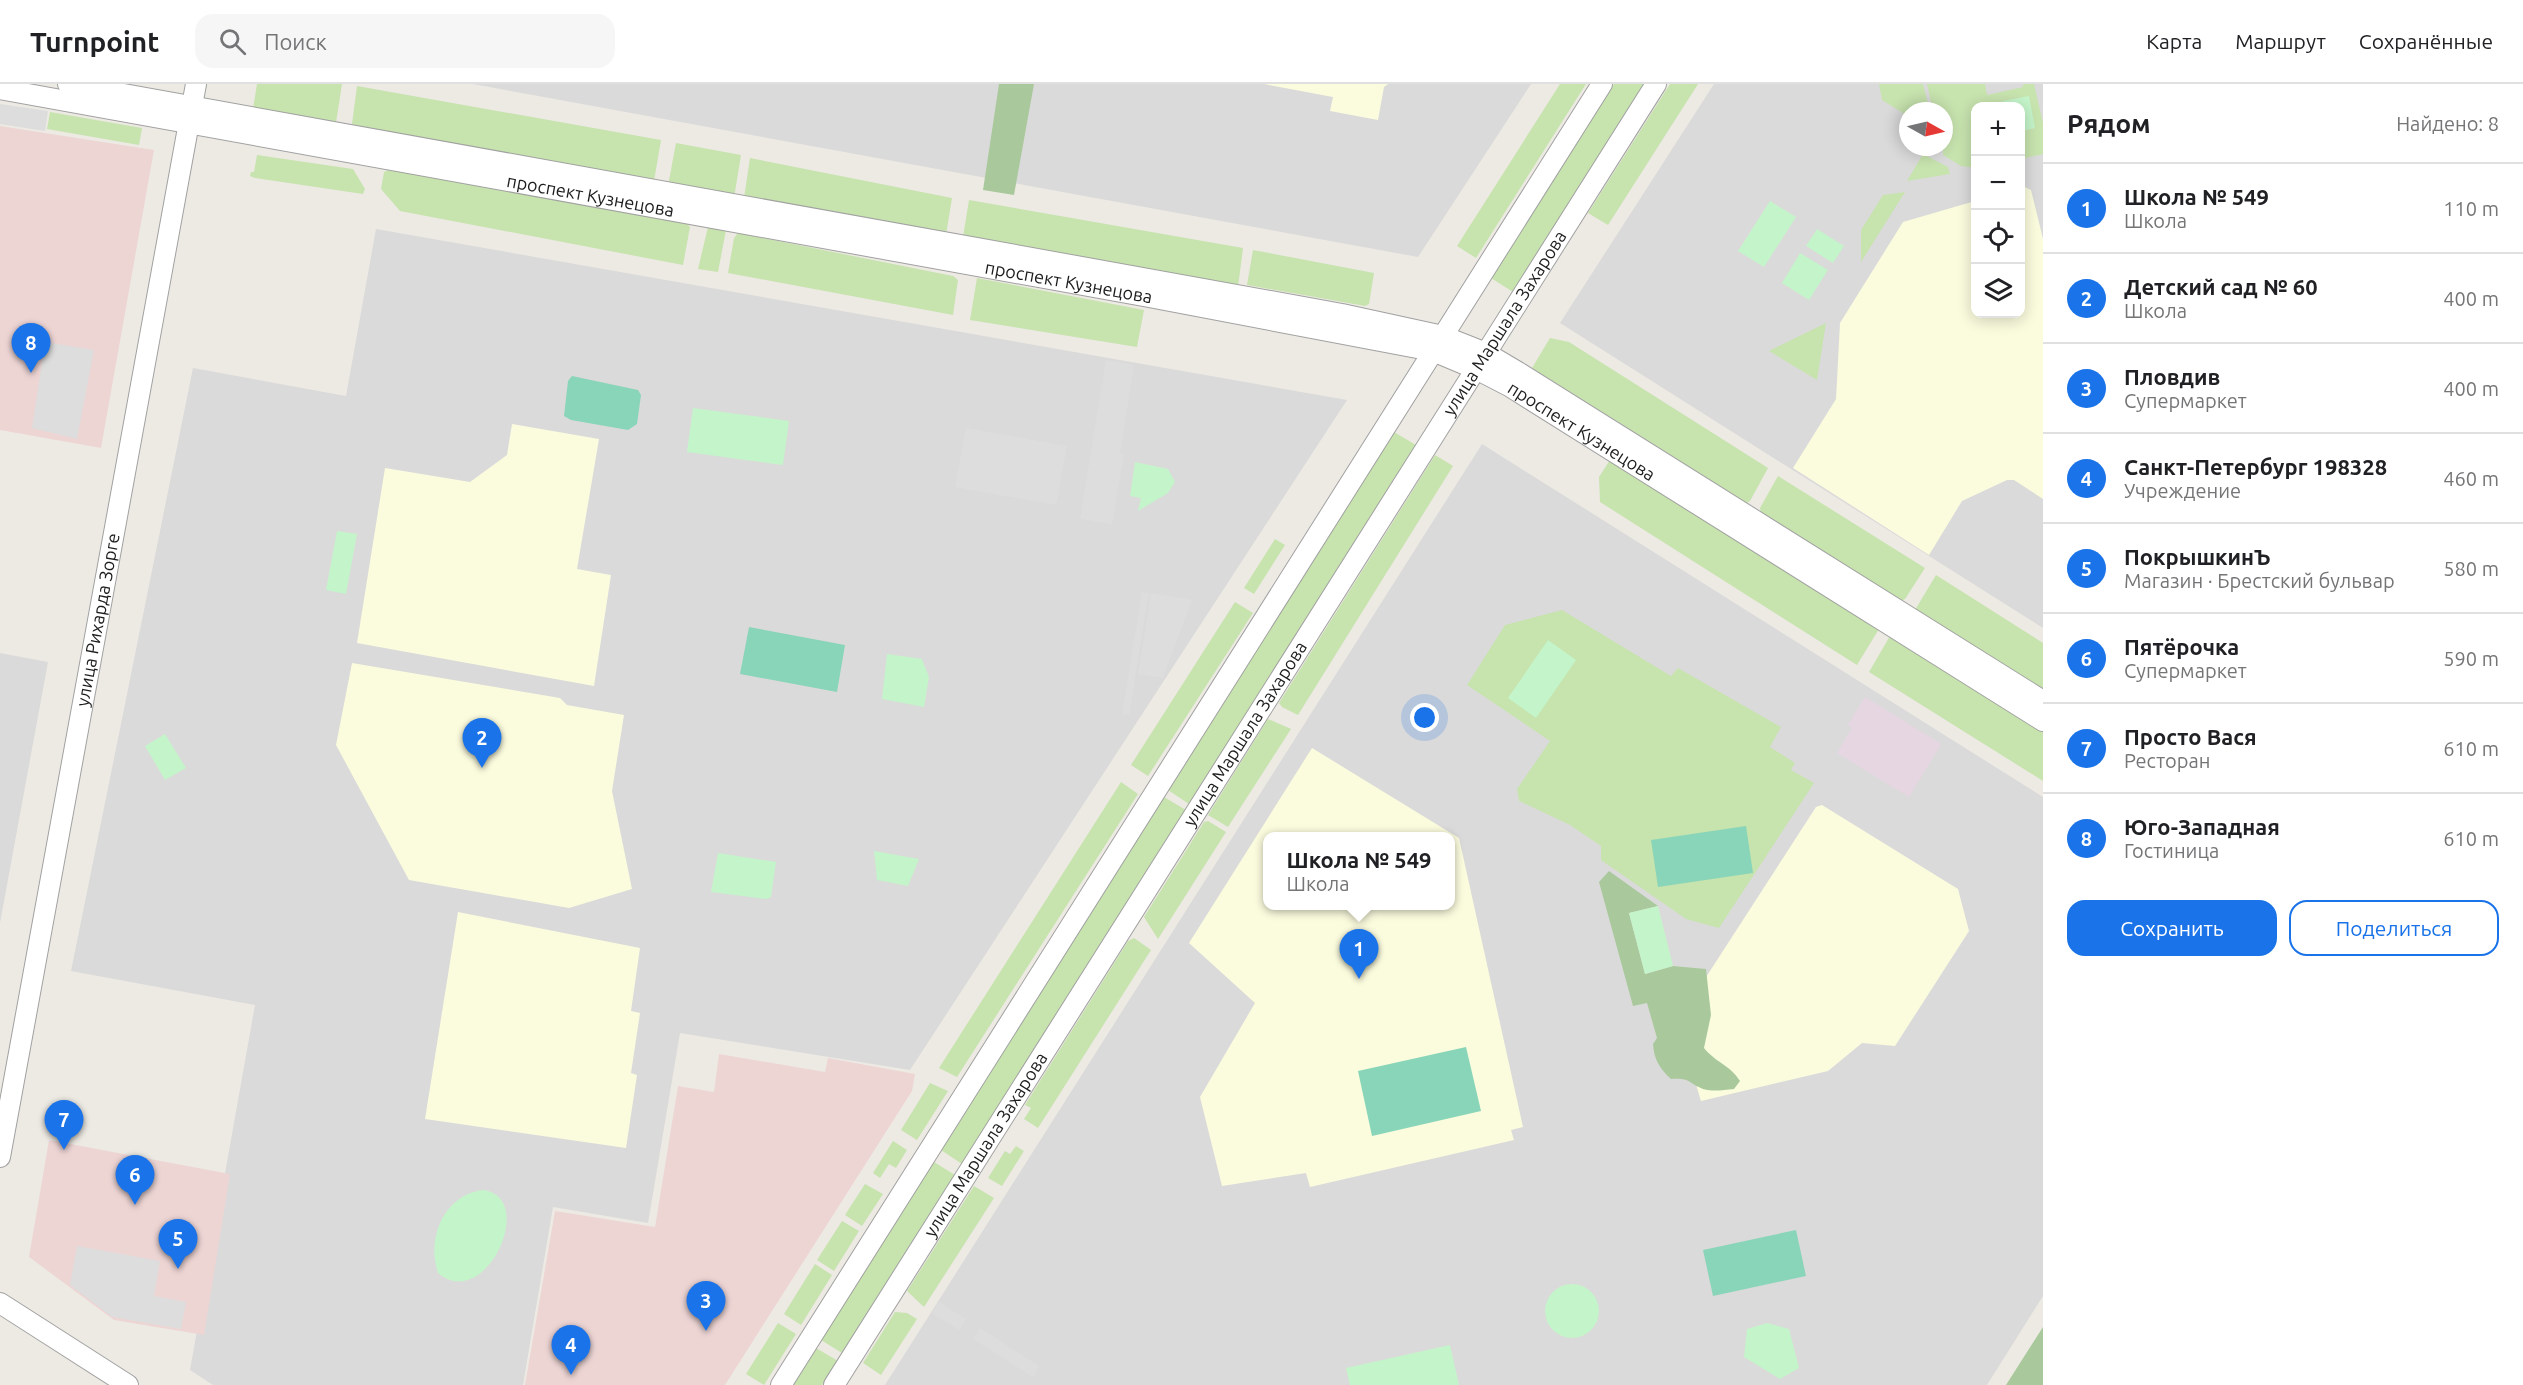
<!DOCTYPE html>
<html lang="ru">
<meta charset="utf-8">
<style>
:root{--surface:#fff;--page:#f6f6f6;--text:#202124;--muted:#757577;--line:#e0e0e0;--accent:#1a73e8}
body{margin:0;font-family:Ubuntu,sans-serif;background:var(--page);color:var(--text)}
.controls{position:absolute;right:18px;top:18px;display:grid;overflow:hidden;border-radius:12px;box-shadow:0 3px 15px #0003}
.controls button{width:54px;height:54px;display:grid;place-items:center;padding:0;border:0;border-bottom:2px solid var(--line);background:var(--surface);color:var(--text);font:30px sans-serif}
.compass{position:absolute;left:1899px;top:18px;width:54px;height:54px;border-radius:50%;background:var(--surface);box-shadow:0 3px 15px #0003;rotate:98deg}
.you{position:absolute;left:1425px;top:634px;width:21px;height:21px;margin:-15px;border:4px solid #fff;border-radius:50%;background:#1a73e8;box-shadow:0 0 0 9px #1a73e833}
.badge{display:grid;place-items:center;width:39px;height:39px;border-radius:50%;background:var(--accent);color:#fff;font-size:20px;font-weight:700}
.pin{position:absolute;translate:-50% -50px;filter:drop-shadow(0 2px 3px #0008)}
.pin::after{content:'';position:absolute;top:32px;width:21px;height:18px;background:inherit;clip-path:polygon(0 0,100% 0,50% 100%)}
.popup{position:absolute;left:1263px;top:748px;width:192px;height:78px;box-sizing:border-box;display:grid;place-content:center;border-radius:12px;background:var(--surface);filter:drop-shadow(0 2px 4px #0005);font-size:20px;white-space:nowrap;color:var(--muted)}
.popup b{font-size:22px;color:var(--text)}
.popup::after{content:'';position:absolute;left:50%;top:100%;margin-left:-12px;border:12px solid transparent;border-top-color:var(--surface)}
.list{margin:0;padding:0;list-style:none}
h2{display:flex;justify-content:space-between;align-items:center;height:78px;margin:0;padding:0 24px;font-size:26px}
h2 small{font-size:20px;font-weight:400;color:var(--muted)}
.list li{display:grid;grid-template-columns:39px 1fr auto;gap:18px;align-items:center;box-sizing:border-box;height:90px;padding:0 24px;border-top:2px solid var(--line)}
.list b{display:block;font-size:22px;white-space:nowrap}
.list p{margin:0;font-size:20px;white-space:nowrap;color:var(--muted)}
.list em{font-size:20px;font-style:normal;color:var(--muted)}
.actions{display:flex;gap:12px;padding:18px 24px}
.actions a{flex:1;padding:14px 0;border:2px solid var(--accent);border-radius:18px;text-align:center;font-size:21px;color:var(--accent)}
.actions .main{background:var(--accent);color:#fff}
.icon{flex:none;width:33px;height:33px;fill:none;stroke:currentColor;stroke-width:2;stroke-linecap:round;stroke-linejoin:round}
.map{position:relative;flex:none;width:2043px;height:1301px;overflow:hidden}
header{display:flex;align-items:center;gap:36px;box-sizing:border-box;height:84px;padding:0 30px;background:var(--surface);border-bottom:2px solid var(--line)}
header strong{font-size:28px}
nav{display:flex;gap:33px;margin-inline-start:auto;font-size:21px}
.search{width:420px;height:54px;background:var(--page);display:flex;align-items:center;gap:15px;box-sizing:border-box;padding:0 21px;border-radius:18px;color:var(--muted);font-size:22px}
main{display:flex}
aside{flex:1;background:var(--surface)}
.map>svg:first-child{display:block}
.residential{fill:#dbdada;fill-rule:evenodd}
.commercial{fill:#edd5d4}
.industrial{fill:#e6d6e2}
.education{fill:#fbfcde;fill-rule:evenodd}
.grass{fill:#c7e3ae}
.forest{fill:#a9c99c}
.park{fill:#c4f4c9}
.pitch{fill:#89d5b9}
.parking{fill:#ddd}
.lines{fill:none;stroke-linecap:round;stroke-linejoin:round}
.minor-casing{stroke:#a1a1a1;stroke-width:22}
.minor{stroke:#fff;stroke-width:20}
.labels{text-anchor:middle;stroke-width:4.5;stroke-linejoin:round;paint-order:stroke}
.street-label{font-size:18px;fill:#1d1d1d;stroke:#fff}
</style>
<header>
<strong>Turnpoint</strong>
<div class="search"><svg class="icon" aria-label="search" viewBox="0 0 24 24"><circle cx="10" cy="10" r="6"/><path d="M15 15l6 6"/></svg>Поиск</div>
<nav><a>Карта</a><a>Маршрут</a><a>Сохранённые</a></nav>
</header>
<main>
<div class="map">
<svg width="2043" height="1301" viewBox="0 0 2043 1301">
<rect width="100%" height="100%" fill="#edeae4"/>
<g class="residential">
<path d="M473 0H1531L1418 173Z"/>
<path d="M1714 0H2043V544L1560 239ZM1976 22H2020V230H1976ZM1908 27H1944V63H1908Z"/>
<path d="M376 145 1347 316 910 986 680 949 648 1139 553 1123 523 1301H213L190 1286 255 921 71 887 193 284 346 312Z"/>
<path d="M1482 360 2043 713V1212L1987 1301H885ZM1268 752H1450V822H1268Z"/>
<path d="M0 569 48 578 0 839Z"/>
</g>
<g class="commercial">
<path d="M0 42 154 66 101 364 0 346Z"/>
<path d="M719 970 825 988 828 974 915 990 912 1007 725 1301H525L555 1127 655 1143 678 1002 714 1008Z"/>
<path d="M49 1056 230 1090 204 1251 114 1236 29 1173Z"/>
</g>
<path class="industrial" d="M1865 613 1941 660 1909 713 1837 669 1852 644 1848 641Z"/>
<g class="education">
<path d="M1264 0H1388L1384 3 1378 36 1330 27 1333 13Z"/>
<path d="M2025 103 2031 106 2043 155V415L2014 396H2007L1962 417 1929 471 1793 384 1836 315 1840 239 1903 138 1975 117 1976 230H2020L2021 104Z"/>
<path d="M512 340 599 355 577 485 611 491 594 602 357 559 385 384 470 398 507 371Z"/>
<path d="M352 579 560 614 567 621 624 631 612 707 632 805 569 824 409 796 336 661Z"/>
<path d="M1312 664 1459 754 1523 1043 1511 1046 1514 1056 1310 1103 1306 1089 1222 1102 1200 1013 1255 919 1189 859ZM1268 752H1450V822H1268Z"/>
<path d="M1822 721 1958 805 1969 847 1895 962 1862 959 1828 987 1701 1017 1677 938 1816 723Z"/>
<path d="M458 828 640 864 631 927 640 929 631 989 637 991 626 1064 425 1035Z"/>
</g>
<g class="grass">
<path d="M257 0H342L336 39 253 25Z"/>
<path d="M1560 0H1586L1476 174 1457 162Z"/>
<path d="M1614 0H1645L1513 208 1491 194Z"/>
<path d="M1670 0H1698L1608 141 1588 129Z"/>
<path d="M1879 0H1923L1930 27H1908V32L1882 16Z"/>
<path d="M1927 0H1985L1987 11 2023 3V0H2034L2043 39V70L2021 75V47L2034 44 2029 13 2003 18 2004 22H1976L1975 84 1961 82 1943 71 1944 27H1933Z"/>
<path d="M357 2 661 56 654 97 379 48 352 40Z"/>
<path d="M50 28 142 44 139 61 47 45Z"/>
<path d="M676 59 741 71 734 114 668 102Z"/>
<path d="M1923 70 1948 83 1950 90 1907 97Z"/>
<path d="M257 71 353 85 365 105 363 110 255 94 250 92 251 88H254Z"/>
<path d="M750 74 952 114 946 151 744 114Z"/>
<path d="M392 84 684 136 690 143 683 181 400 127 381 105 384 88Z"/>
<path d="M1905 108 1861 178V146L1883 111Z"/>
<path d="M969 116 1243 164 1238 203 963 153Z"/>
<path d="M708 143 726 146 718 188 698 185Z"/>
<path d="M738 149 953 192 958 196 953 231 728 189 734 154Z"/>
<path d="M1253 166 1374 189 1369 220 1365 222 1247 201Z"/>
<path d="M977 194 1144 226 1137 263 970 236Z"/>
<path d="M1826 239 1817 296 1769 267Z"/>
<path d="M1550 254 1569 258 1768 384 1750 417 1747 419 1532 284Z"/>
<path d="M1394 348 1416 361 1189 720 1168 706Z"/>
<path d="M1435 371 1453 382 1298 631 1282 623 1279 619Z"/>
<path d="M1610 376 1879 545 1857 581 1600 418 1599 393Z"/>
<path d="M1778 392 1925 484 1905 515 1901 517 1761 429 1760 424Z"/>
<path d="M1275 455 1285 461 1254 510 1244 504Z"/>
<path d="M1936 491 2043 559V606L1915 526Z"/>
<path d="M1235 518 1253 529 1148 692 1131 681Z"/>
<path d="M1562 526 1671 592 1678 584 1781 643 1770 663 1795 679 1791 686 1814 699 1719 844 1686 835 1601 776V762L1570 741 1519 717 1517 705 1550 657 1467 601 1505 541Z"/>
<path d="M1890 552 2043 648V697L1869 588Z"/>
<path d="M1268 635 1291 645 1228 743 1208 731Z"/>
<path d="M1121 698 1138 710 957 993 939 984Z"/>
<path d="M1164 713 1186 726 962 1080 941 1066Z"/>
<path d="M1208 737 1226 748 1158 855 1144 833 1204 738Z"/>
<path d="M1134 854 1151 866 1038 1044 1024 1035 1031 1024 1025 1021 1128 857Z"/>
<path d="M930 999 948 1007 917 1056 901 1046Z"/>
<path d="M893 1057 907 1066 896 1084 889 1080 880 1094 873 1089Z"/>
<path d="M1016 1062 1024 1067 1002 1102 988 1094 1005 1067 1010 1070Z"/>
<path d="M934 1078 955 1091 842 1269 821 1256Z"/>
<path d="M865 1100 883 1110 862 1142 845 1131Z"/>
<path d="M974 1102 994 1114 924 1223 907 1207Z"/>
<path d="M842 1137 859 1147 834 1187 817 1176Z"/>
<path d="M815 1180 832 1191 801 1241 784 1230Z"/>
<path d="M895 1228 907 1229 917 1235 881 1291 863 1279Z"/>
<path d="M778 1239 796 1250 764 1301 746 1290Z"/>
<path d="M816 1264 838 1277 822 1301H793Z"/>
</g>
<g class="forest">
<path d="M999 0H1034L1014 111 983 106Z"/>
<path d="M1609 787 1658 822 1629 829 1645 890 1673 882 1706 885 1711 931 1704 964C1715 978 1730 981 1740 997L1734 1005C1723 1006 1714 1008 1703 1005 1687 999 1692 994 1671 995 1659 984 1654 975 1653 960L1657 954 1647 919 1633 922 1599 798Z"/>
<path d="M2043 1243V1301H2006Z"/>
</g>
<g class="park">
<path d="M2029 12 2035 44 2021 47 2020 22H2004L2003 17Z"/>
<path d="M1770 117 1796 133 1764 183 1738 167Z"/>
<path d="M1817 145 1844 162 1833 179 1806 162Z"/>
<path d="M1800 169 1828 186 1809 216 1782 199Z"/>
<path d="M693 324 789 337 783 381 687 368Z"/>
<path d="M1135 378 1168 385 1175 398 1168 409 1138 427 1141 414 1130 412Z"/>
<path d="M337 447 357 450 346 510 326 506Z"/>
<path d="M1548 556 1576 576 1536 634 1508 614Z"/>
<path d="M887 570 922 575 929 593 924 623 882 615Z"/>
<path d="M165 650 186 684 165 696 145 662Z"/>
<path d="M874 767 919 775 908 802 877 796Z"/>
<path d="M718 769 776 778 771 813 767 815 711 808Z"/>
<path d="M1658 822 1673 882 1645 890 1629 829Z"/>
<path d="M483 1106C538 1113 486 1229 438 1189 426 1154 444 1111 483 1106Z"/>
<circle cx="1572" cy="1227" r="27"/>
<path d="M1767 1239 1789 1245 1799 1284 1780 1295 1744 1273 1747 1245Z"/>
<path d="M1450 1261 1459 1301H1350L1346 1284Z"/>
</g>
<g class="pitch">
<path d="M572 292 638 306 641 311 637 340 628 346 571 336 564 332 568 297Z"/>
<path d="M749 543 845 561 837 608 740 590Z"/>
<path d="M1746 742 1753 789 1658 803 1651 756Z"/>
<path d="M1466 963 1481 1027 1372 1052 1358 987Z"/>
<path d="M1796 1146 1806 1192 1713 1212 1703 1166Z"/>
</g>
<g class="parking">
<path d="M0 20 48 27 45 47 0 40Z"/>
<path d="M45 258 94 266 77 355 32 344Z"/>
<path d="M1106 276 1134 281 1120 369 1124 370 1112 440 1080 435Z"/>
<path d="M966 344 1067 362 1056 421 955 403Z"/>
<path d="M1142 508 1149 509 1129 631 1122 630Z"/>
<path d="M1151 509 1192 516 1163 594 1138 590Z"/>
<path d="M77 1162 160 1177 154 1212 186 1218 181 1245 112 1233 70 1201Z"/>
<path d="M939 1218 966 1235 959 1246 931 1229Z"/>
<path d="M980 1244 1039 1282 1033 1293 973 1255Z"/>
</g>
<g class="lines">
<g class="minor-casing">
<g id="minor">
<path d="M68 0 1342 230 1443 252 1486 269 1518 288 2043 617"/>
<path id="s1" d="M0 5 1149 213 1433 267 1476 285 1509 302 2043 637"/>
<path id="s2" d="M0 1073 196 0"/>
<path d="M0 1219 128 1301"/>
<path d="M781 1301 1602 0"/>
<path id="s3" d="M834 1301 1656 0"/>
</g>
</g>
<use href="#minor" class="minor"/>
</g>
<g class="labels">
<g class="street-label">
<text dy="6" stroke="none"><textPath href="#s1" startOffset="600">проспект Кузнецова</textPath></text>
<text dy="6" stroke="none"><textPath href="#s1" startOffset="1086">проспект Кузнецова</textPath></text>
<text dy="6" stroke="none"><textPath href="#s3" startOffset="1256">улица Маршала Захарова</textPath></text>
<text dy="6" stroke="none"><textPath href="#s1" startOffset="1626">проспект Кузнецова</textPath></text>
<text dy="6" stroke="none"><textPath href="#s2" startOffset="546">улица Рихарда Зорге</textPath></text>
<text dy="6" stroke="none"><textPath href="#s3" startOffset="770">улица Маршала Захарова</textPath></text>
<text dy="6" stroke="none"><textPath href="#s3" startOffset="284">улица Маршала Захарова</textPath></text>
</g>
</g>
</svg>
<div class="controls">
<button>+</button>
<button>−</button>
<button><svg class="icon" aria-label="locate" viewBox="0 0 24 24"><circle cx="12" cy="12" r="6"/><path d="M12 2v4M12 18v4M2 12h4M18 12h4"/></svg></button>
<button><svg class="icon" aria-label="layers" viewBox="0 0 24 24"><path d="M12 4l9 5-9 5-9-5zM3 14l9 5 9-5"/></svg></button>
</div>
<svg class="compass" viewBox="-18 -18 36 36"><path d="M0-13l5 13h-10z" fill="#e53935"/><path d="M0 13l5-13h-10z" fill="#757577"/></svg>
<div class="you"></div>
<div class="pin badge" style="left:1359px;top:895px">1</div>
<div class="popup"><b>Школа № 549</b>Школа</div>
<div class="pin badge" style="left:482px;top:684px">2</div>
<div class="pin badge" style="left:706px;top:1247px">3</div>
<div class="pin badge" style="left:571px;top:1291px">4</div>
<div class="pin badge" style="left:178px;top:1185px">5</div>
<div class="pin badge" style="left:135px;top:1121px">6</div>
<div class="pin badge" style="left:64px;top:1066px">7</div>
<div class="pin badge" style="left:31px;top:289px">8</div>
</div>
<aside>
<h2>Рядом<small>Найдено: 8</small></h2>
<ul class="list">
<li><span class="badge">1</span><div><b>Школа № 549</b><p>Школа</p></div><em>110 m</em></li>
<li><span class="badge">2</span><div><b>Детский сад № 60</b><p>Школа</p></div><em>400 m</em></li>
<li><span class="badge">3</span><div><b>Пловдив</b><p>Супермаркет</p></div><em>400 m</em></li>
<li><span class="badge">4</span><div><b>Санкт-Петербург 198328</b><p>Учреждение</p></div><em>460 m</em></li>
<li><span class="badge">5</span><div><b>ПокрышкинЪ</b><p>Магазин · Брестский бульвар</p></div><em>580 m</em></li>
<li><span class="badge">6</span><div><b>Пятёрочка</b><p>Супермаркет</p></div><em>590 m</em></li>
<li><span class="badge">7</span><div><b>Просто Вася</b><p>Ресторан</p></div><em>610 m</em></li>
<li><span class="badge">8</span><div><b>Юго-Западная</b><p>Гостиница</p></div><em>610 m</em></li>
</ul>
<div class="actions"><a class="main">Сохранить</a><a>Поделиться</a></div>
</aside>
</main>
